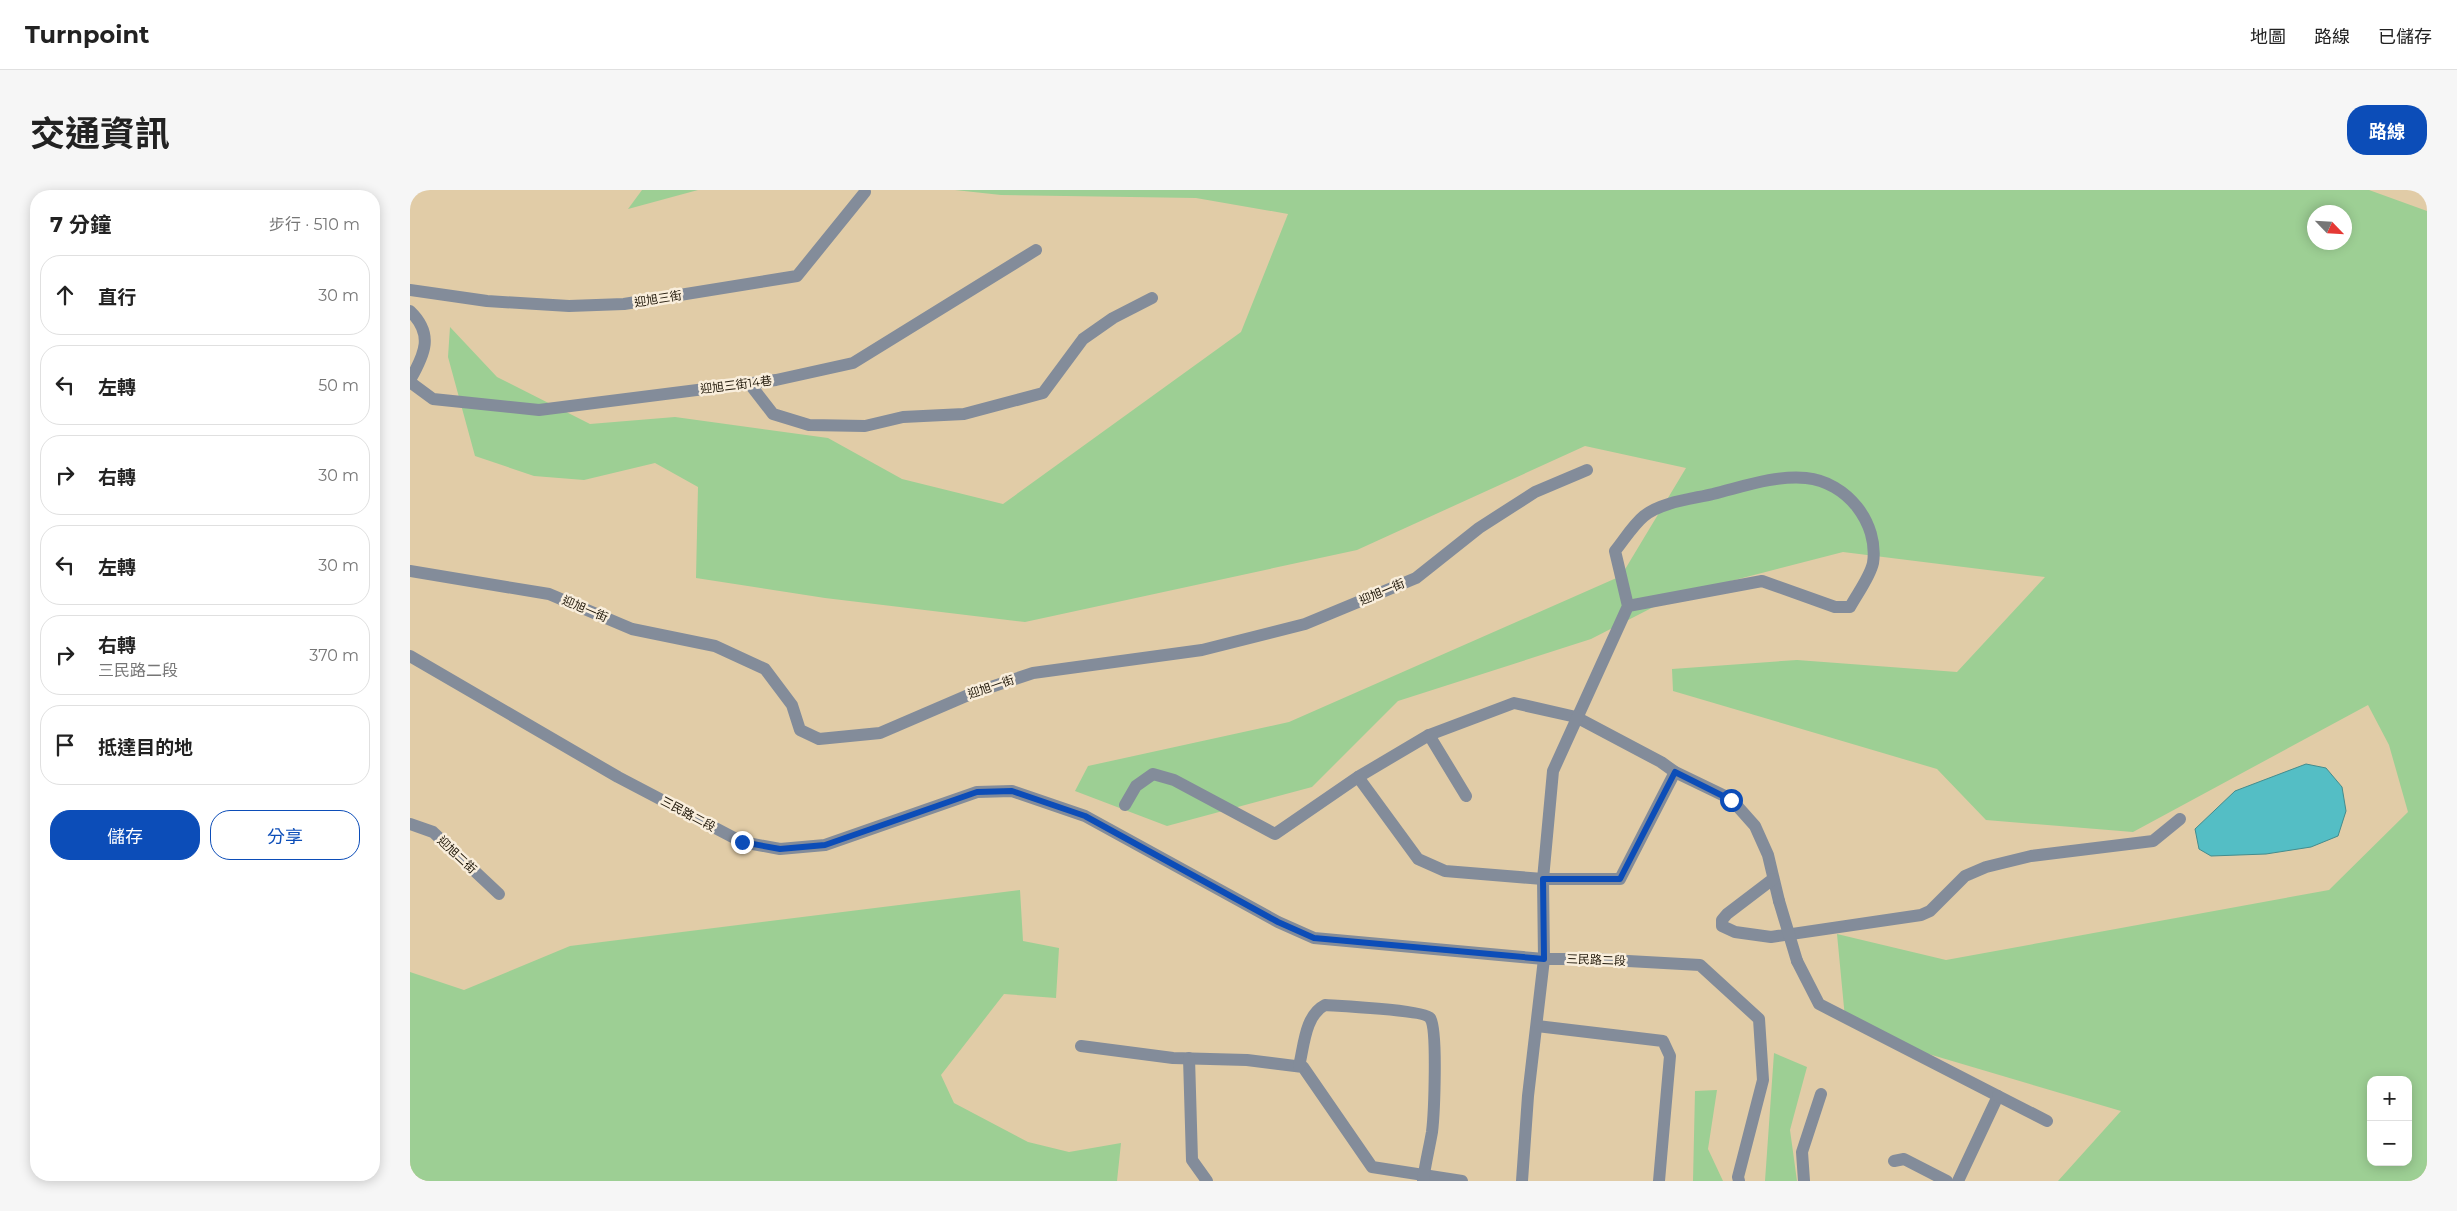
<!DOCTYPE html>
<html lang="zh-TW">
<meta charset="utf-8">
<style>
:root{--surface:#fff;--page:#f6f6f6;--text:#222;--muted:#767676;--line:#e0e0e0;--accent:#0c4db8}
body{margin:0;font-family:Montserrat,"Noto Sans TC",sans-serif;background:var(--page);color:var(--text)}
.controls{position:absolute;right:15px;bottom:15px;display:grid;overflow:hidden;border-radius:10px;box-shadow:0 2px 12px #0003}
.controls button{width:45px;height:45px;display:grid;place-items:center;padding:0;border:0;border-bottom:1px solid var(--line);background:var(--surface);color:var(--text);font:25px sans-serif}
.compass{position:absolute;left:1897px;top:15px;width:45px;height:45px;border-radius:50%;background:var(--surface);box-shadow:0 2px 12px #0003;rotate:115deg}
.stop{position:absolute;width:15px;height:15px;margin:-11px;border:4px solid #0c4db8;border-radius:50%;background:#fff}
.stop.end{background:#0c4db8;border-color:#fff;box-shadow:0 1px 5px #0008}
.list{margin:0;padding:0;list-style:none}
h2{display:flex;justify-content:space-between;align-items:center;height:65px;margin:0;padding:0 20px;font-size:21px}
h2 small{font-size:16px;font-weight:400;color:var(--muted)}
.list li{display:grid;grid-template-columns:32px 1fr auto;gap:15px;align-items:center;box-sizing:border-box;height:80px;margin:0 10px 10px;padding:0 10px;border:1px solid var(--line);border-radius:20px}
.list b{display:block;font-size:19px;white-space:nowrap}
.list p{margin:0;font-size:16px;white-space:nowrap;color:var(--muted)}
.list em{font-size:16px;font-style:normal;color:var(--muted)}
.actions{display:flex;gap:10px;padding:15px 20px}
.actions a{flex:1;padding:11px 0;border:1px solid var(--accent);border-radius:20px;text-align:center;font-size:18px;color:var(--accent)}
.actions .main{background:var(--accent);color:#fff}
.icon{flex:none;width:28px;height:28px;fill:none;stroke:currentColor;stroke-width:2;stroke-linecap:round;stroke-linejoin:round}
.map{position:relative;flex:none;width:2017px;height:991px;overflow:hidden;border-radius:20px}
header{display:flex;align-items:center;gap:30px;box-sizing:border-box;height:70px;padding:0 25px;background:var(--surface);border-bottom:1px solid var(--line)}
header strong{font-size:24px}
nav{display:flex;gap:28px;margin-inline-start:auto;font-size:18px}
.intro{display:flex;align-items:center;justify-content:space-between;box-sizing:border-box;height:120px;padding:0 30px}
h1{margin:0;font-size:35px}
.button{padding:12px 22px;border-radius:20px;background:var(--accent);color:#fff;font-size:18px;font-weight:700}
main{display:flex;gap:30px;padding:0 30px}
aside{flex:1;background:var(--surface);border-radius:20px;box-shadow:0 2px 12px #0003}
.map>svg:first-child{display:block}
.green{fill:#9dcf94;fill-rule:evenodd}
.water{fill:#54bec5;stroke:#448c8d}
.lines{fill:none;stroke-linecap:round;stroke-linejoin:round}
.minor{stroke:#838c9a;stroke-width:12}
.minor-bridge{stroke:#838c9a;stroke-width:12}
.route{stroke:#0c4db8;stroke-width:6}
.labels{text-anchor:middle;stroke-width:5;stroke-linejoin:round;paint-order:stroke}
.street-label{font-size:12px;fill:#1f1709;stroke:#f9eedc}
</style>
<header>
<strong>Turnpoint</strong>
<nav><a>地圖</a><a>路線</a><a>已儲存</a></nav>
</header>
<div class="intro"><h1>交通資訊</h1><a class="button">路線</a></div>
<main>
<aside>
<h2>7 分鐘<small>步行 · 510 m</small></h2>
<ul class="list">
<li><svg class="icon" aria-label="ahead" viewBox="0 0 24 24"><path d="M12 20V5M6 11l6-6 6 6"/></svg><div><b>直行</b></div><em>30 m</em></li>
<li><svg class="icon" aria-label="left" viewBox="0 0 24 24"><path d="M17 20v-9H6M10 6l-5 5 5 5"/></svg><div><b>左轉</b></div><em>50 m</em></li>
<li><svg class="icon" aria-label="right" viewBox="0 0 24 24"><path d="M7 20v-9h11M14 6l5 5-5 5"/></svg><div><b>右轉</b></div><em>30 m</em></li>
<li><svg class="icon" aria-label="left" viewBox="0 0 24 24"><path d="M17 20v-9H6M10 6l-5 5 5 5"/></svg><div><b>左轉</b></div><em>30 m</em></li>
<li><svg class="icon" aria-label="right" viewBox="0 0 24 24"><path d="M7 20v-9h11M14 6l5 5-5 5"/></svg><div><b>右轉</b><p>三民路二段</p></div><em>370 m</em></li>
<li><svg class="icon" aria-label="arrive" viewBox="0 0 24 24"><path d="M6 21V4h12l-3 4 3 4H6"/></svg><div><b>抵達目的地</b></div></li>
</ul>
<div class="actions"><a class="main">儲存</a><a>分享</a></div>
</aside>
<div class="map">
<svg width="2017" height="991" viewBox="0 0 2017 991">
<rect width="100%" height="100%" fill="#e1cca7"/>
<g class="green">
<path d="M232 0H288L218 19Z"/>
<path d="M545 0H1959L2017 21V991H1648L1711 921 1478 852 1435 828 1427 744 1536 770 1919 700 1998 622 1979 555 1958 515 1723 642 1576 630 1527 579 1263 501 1262 479 1387 470 1547 482 1635 387 1433 362 1267 405 1181 449 988 511 902 597 757 636 665 601 678 576 879 532 1211 386 1276 278 1175 256 947 360 615 432 415 408 286 388 288 297 245 273 174 290 124 286 65 266 38 167 40 137 87 187 180 234 265 227 418 248 492 289 593 314 831 142 878 24 786 8 591 5ZM1904 22H1934V52H1904ZM1961 890H1998V972H1961Z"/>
<path d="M610 700 613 751 649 758 646 808 594 804 531 885 544 913 618 952 659 962 711 953 707 991H0V782L54 800 160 756Z"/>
<path d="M1364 863 1397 877 1380 940 1387 991H1355Z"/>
<path d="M1307 900 1298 959 1313 991H1283L1285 901Z"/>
</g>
<path class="water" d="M1896 574 1916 578 1932 597 1936 621 1928 646 1901 657 1856 664 1801 666 1789 659 1785 639 1825 601Z"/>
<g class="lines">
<g class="minor">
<path d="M0 100 77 111 159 116 214 114 387 86 455 2"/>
<path d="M0 121C24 144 15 164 0 190"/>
<path d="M0 192 23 209 129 220 366 190 443 173 626 60"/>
<path d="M339 193 363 224 399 235 455 236 493 227 554 224 633 203 673 149 703 128 742 108"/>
<path d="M0 381 139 404 222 439 305 456 355 479 382 515 390 540 409 549 470 543 563 503 623 483 792 460 895 434 1006 388 1069 338 1125 302 1177 280"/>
<path d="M0 466 208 587 332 652 370 659 415 655 567 602 602 601 675 626 868 732 904 748 1134 769H1182L1290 775 1349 829 1353 890 1328 987 1329 991"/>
<path d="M1019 545 1056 606"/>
<path d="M948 587 1008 669 1035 681 1133 689H1210L1265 582"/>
<path d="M715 615 726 596 743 584 764 590 865 644 948 587 1019 545 1104 513 1166 527 1251 572 1265 582 1321 609 1345 636 1358 665 1369 711"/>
<path d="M0 634 23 642 89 704"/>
<path d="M1363 689 1317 724 1312 730V736L1325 742 1361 747 1511 725 1520 721 1555 686 1576 677 1621 666 1743 651 1770 629"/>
<path d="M1387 771 1409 814 1588 906 1548 991"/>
<path d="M1127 836 1253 851 1260 866 1249 991"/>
<path d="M671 856 763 868 837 870 893 877 962 977 1052 991"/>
<path d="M779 868 782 970 797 991"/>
<path d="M889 876C894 856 895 825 915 815 929 816 1014 820 1020 828 1028 838 1024 926 1022 942 1019 959 1015 975 1013 991"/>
<path d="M1588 906 1637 931"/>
<path d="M1484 971 1494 969 1537 991"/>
<path d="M1112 991 1118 906 1134 769 1133 689 1143 581 1218 416 1205 361C1214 350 1223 335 1234 326 1251 312 1282 309 1303 304 1332 297 1365 285 1396 288 1437 292 1469 333 1463 373 1460 387 1447 404 1440 417H1425L1352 391 1218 416"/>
<path d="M1394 991 1392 962 1411 904"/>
</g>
<path class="minor-bridge" d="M1369 711 1387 771"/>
</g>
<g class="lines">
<path class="route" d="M332 652 370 659 415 655 567 602 602 601 675 626 868 732 904 748 1134 769 1133 689H1210L1265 582 1321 610"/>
</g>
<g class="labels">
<g class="street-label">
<text transform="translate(248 109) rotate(-9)" y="4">迎旭三街</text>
<text transform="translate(326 195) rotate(-7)" y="4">迎旭三街14巷</text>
<text transform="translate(972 402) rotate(-23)" y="4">迎旭一街</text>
<text transform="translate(175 419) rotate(23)" y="4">迎旭一街</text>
<text transform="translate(581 497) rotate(-19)" y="4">迎旭一街</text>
<text transform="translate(278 624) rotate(28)" y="4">三民路二段</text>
<text transform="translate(47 665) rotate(43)" y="4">迎旭二街</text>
<text transform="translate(1186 770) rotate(2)" y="4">三民路二段</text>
</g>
</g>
</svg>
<div class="controls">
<button>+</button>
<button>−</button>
</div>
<svg class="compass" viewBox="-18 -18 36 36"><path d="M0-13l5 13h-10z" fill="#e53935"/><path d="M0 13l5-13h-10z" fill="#767676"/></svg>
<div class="stop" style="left:1321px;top:610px"></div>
<div class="stop end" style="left:332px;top:652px"></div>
</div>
</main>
